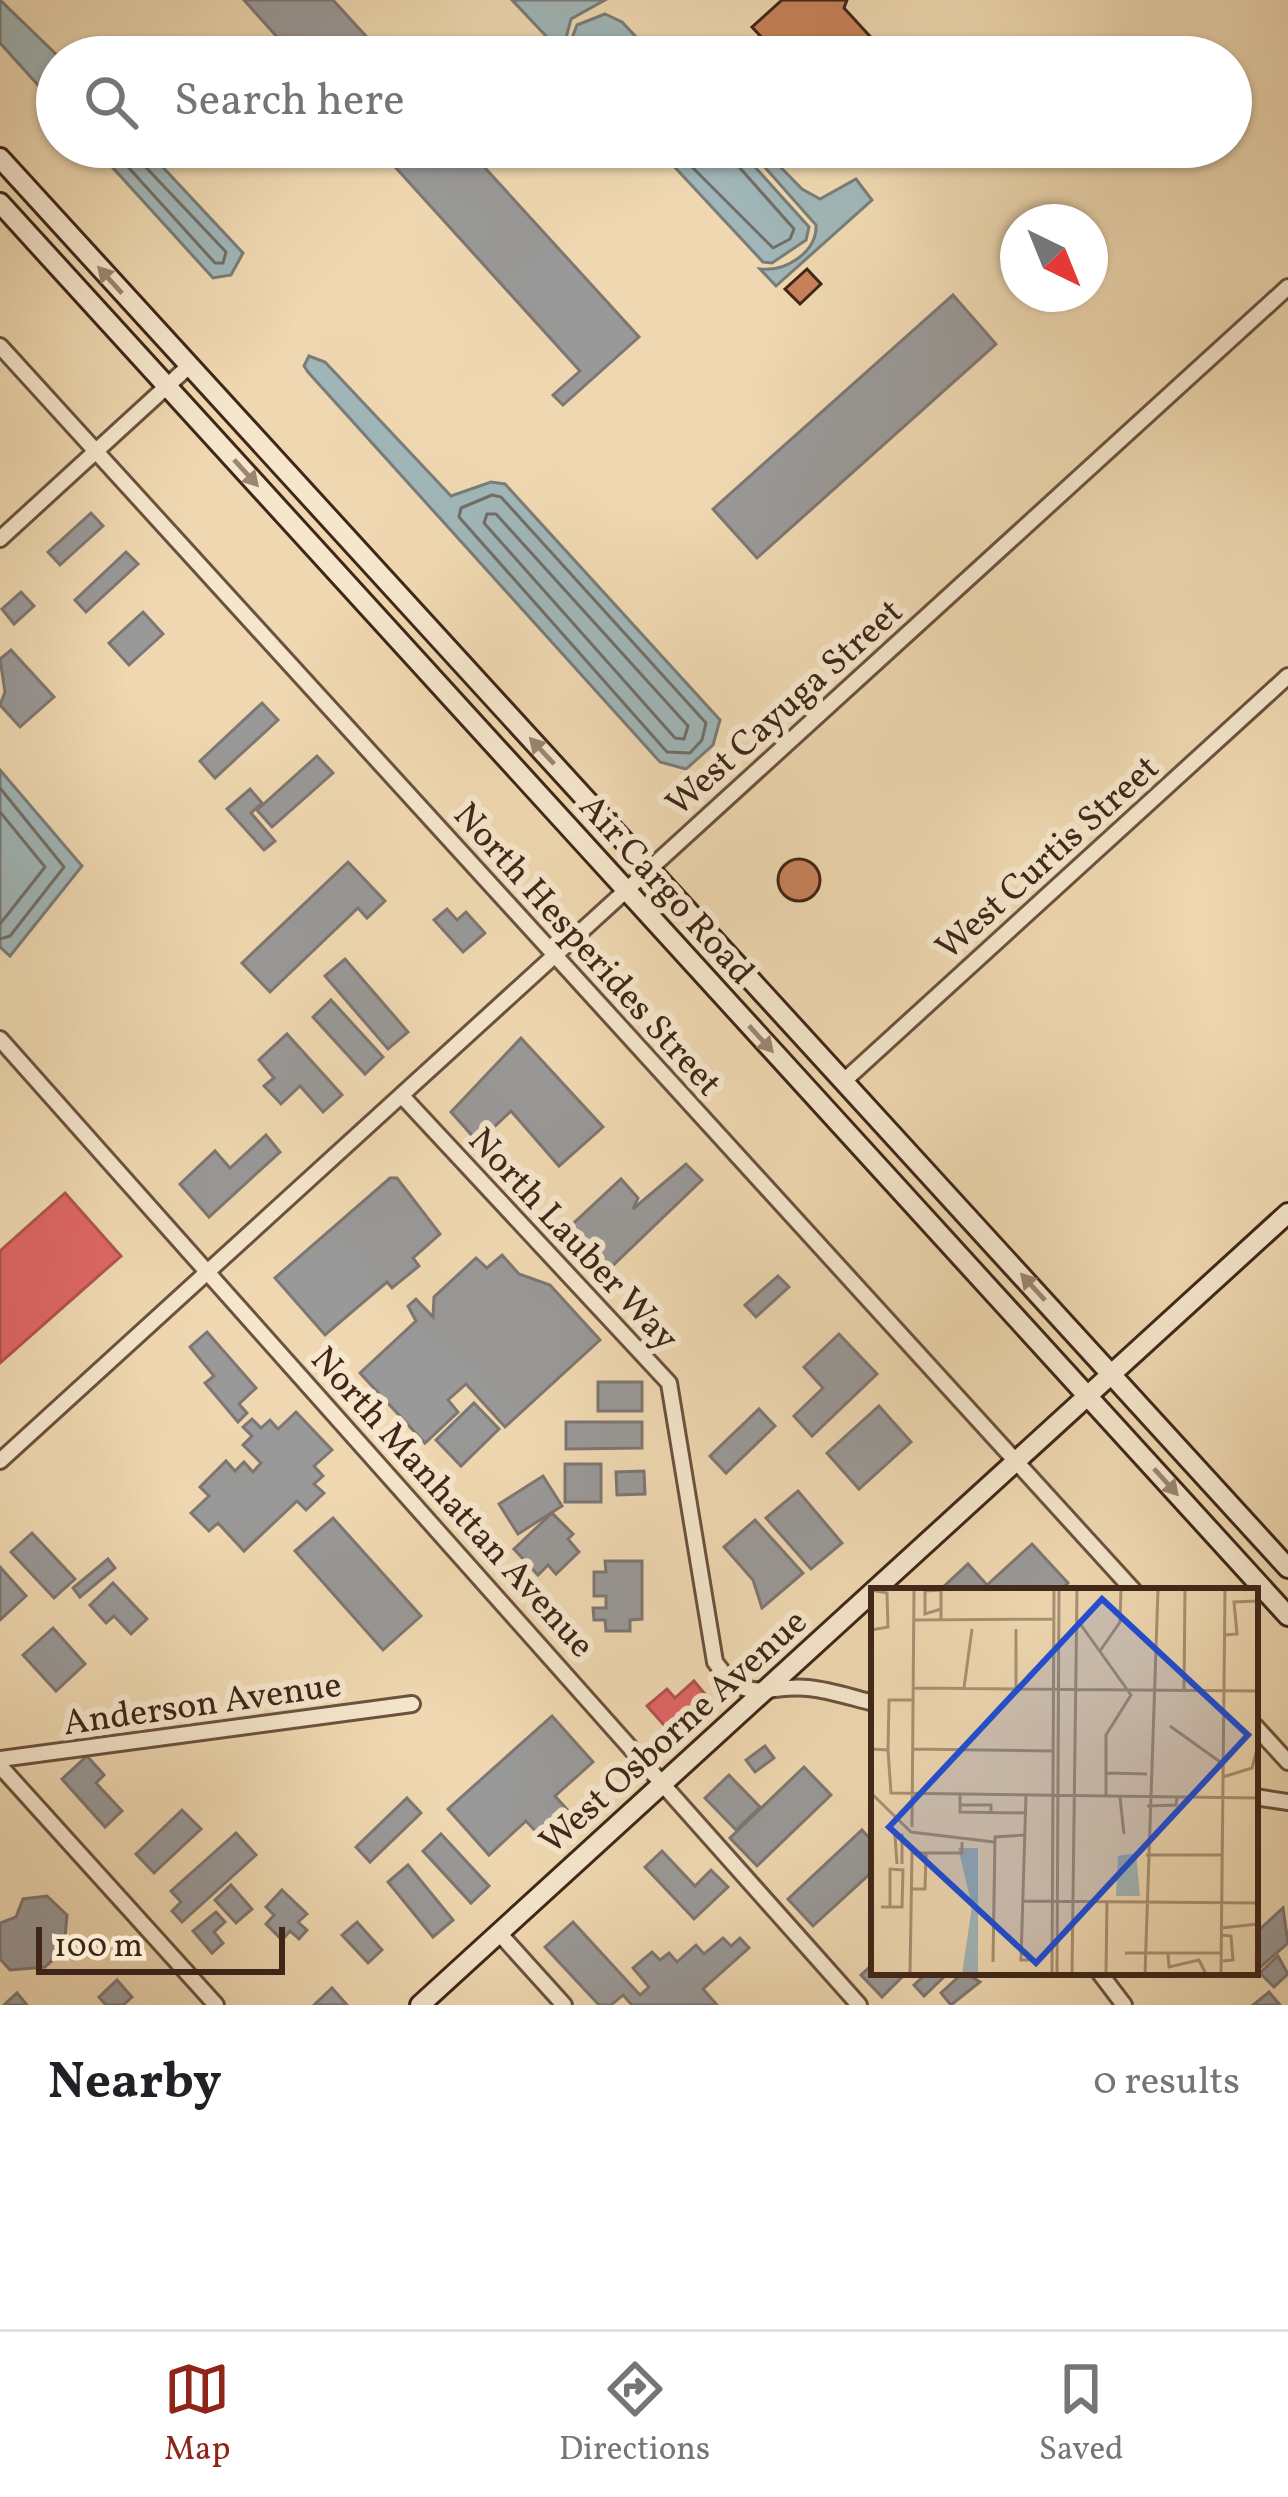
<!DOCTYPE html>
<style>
:root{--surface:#fff;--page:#f2f2f2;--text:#202124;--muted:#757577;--line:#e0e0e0;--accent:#8f2418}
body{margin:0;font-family:Vollkorn,serif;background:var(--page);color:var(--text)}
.compass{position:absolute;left:1000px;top:204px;width:108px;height:108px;border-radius:50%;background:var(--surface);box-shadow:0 3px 9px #0004;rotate:137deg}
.scale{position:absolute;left:36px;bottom:30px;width:249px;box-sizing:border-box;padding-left:12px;border:6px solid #3f2618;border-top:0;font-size:33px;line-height:42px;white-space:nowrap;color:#3f2618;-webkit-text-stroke:9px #f5e6cc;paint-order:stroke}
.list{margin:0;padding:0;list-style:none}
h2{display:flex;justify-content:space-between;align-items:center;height:156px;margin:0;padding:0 48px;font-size:51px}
h2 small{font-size:39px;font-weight:400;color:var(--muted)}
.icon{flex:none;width:66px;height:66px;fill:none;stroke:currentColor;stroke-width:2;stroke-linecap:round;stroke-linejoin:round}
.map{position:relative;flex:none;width:1288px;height:2005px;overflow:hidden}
.search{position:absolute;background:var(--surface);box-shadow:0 3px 9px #0004;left:36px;right:36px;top:36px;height:132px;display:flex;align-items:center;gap:30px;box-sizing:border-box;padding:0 42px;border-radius:66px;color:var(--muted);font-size:45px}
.sheet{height:324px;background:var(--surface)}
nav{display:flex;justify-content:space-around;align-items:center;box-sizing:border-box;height:168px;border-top:3px solid var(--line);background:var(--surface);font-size:33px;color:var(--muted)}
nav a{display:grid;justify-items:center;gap:6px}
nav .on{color:var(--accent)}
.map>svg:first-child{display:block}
.water{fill:#a0b6b8;stroke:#797c78;stroke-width:3}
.shops{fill:#e06666;stroke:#b0534f;stroke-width:3}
.industry{fill:#999;stroke:#7e7672;stroke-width:3}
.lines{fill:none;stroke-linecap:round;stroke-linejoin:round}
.shore{stroke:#706e68;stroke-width:3}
.building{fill:#c8825b;stroke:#3f2618;stroke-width:3}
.street-casing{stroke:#6b523e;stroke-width:20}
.secondary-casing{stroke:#3f2618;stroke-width:24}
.street{stroke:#f5e6cc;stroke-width:14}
.secondary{stroke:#f5e6cc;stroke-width:18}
.oneway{fill:#9a8672}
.labels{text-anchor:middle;stroke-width:12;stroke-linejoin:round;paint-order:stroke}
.street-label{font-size:36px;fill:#3f2618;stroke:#f5e6cc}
.inset-road{fill:none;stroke:#a99174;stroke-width:3}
.view{fill:#1d4ed8;fill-opacity:0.15;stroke:#1d4ed8;stroke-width:6}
.inset-edge{fill:none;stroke:#3f2618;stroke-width:6}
</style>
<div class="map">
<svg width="1288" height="2005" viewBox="0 0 1288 2005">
<rect width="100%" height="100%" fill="#efd8b1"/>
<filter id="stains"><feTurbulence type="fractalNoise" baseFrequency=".00167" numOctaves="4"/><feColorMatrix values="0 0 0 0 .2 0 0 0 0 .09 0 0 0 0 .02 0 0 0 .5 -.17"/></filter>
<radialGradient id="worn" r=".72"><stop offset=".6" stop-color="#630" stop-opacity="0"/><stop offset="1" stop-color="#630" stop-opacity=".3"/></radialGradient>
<g class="water">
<path d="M0 0 59 57 57 106 0 43Z"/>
<path d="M512 0H605L571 19 562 53Z"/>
<path d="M605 14 622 22 655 57H573L569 46 577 25Z"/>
<path d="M94 147H144L243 253 231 275 213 278Z"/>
<path d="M656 147H737L809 227 806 240 772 263 763 262Z"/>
<path d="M747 147H761L802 189 820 199 856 179 872 200 776 286 760 269C786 272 817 252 816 225Z"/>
<path d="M309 356 325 362 451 496 491 482 505 484 720 720 713 745 686 769 660 762 308 372 304 366Z"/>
<path d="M0 770 82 866 10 956 0 947Z"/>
</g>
<g class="shops">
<path d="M65 1193 121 1256 0 1363V1251Z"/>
<path d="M694 1681 710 1700 671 1733 647 1706 667 1689 675 1698Z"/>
</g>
<g class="industry">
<path d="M244 0H333L385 57H295Z"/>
<path d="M377 147H466L639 337 563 405 553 395 580 371Z"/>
<path d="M953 295 996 344 757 558 713 509Z"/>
<path d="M91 513 103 526 60 565 48 552Z"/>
<path d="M126 552 138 564 86 612 75 600Z"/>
<path d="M21 592 34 606 14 624 2 609Z"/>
<path d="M143 612 163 634 129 665 109 643Z"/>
<path d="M11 650 54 697 20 727 0 705 5 692 0 659Z"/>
<path d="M262 703 278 720 215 778 200 761Z"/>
<path d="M317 756 333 773 272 827 257 810Z"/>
<path d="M250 789 262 803 251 813 275 841 264 850 227 809Z"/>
<path d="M348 862 385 901 367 918 358 908 270 992 242 963Z"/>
<path d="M447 909 457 920 466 912 485 933 463 952 434 920Z"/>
<path d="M345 959 408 1032 388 1049 325 976Z"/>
<path d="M331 1000 383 1057 365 1074 313 1017Z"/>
<path d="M287 1034 342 1095 323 1112 300 1086 281 1104 264 1086 274 1078 259 1060Z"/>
<path d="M521 1038 603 1127 559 1166 511 1111 478 1142 451 1112Z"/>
<path d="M266 1135 280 1152 209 1217 180 1184 215 1151 230 1168Z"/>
<path d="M686 1164 702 1180 603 1275 563 1233 621 1179 638 1198 633 1209Z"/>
<path d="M390 1178H397L440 1234 413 1258 419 1266 392 1288 387 1282 325 1335 275 1278Z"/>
<path d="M502 1255 519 1274 550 1285 600 1340 505 1427 466 1384 448 1400 458 1412 425 1443 360 1373 416 1321 408 1306 416 1299 433 1317 434 1297 476 1258 487 1268Z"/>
<path d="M778 1276 789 1287 756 1317 745 1305Z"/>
<path d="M207 1332 256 1388 239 1404 247 1413 238 1422 205 1383 214 1376 190 1347Z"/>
<path d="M839 1334 877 1374 812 1436 794 1416 823 1388 804 1367Z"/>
<rect x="598" y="1382" width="44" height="29"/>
<path d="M474 1403 499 1429 461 1466 436 1440Z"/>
<path d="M879 1406 911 1442 859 1489 827 1453Z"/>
<path d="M759 1409 775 1426 726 1473 710 1456Z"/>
<path d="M296 1412 332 1450 314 1466 323 1476 314 1484 324 1493 306 1510 297 1501 244 1551 218 1523 209 1531 191 1513 209 1496 200 1487 226 1461 235 1471 244 1462 253 1472 261 1463 243 1445 252 1436 243 1427 252 1419 261 1428 270 1420 278 1429Z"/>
<path d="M566 1422H642V1448L566 1449Z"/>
<rect x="565" y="1464" width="36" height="38"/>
<path d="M644 1471 645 1494 617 1495 616 1472Z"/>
<path d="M543 1476 562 1506 518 1534 499 1504Z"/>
<path d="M798 1491 842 1543 811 1569 766 1518Z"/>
<path d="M552 1513 573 1534 568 1539 579 1552 556 1574 548 1565 538 1575 514 1549Z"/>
<path d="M333 1518 421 1616 383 1650 295 1551Z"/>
<path d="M755 1520 803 1573 762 1608 753 1580 724 1547Z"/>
<path d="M32 1533 75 1579 54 1598 11 1552Z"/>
<path d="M1032 1544 1068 1583 1060 1591H939L968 1564 987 1585Z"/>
<path d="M108 1559 115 1568 80 1597 73 1588Z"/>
<path d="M605 1561H642V1619L630 1620V1631H606L605 1620H594L593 1608H606V1596H594V1572H606Z"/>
<path d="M0 1567 26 1596 0 1620Z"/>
<path d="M113 1583 147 1619 131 1634 114 1616 106 1623 90 1605Z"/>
<path d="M53 1628 85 1664 56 1691 23 1655Z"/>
<path d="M552 1716 593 1762 555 1796 571 1814 543 1839 526 1821 489 1855 448 1809Z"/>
<path d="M765 1746 774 1758 755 1772 746 1760Z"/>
<path d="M87 1756 104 1775 96 1783 122 1811 105 1827 62 1779Z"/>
<path d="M804 1767 831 1795 757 1866 730 1838Z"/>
<path d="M729 1775 760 1807 736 1830 705 1798Z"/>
<path d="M407 1798 421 1813 370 1862 356 1847Z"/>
<path d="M182 1810 201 1829 154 1873 136 1854Z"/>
<path d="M862 1830 874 1843V1870L813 1926 788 1899Z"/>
<path d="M236 1833 256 1855 182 1922 172 1911 181 1902 171 1891Z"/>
<path d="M441 1834 489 1886 471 1903 423 1851Z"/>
<path d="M662 1851 695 1886 711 1870 728 1887 694 1919 645 1867Z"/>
<path d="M408 1865 453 1920 433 1937 388 1882Z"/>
<path d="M231 1885 252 1909 236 1923 215 1900Z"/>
<path d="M282 1890 307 1914 298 1922 307 1930 299 1939 290 1931 282 1940 266 1924 274 1915 266 1907Z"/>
<path d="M47 1896 67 1915 64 1949 45 1967 10 1970 0 1959V1923L16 1917 23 1899Z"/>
<path d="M1283 1908 1288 1943 1255 1972V1923L1260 1929Z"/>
<path d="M216 1912 225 1922 214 1932 223 1943 212 1953 193 1931Z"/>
<path d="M357 1922 382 1950 368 1963 342 1935Z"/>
<path d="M573 1922 640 1995 649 1987 633 1968 652 1952 660 1960 669 1953 677 1962 696 1945 704 1954 723 1938 731 1946 740 1938 749 1948 703 1989 717 2005H632L623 1995 611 2005H599L545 1947Z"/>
<path d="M1278 1956 1288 1974 1274 1987 1260 1973Z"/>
<path d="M874 1963V1972H907L882 1997 861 1975Z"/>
<path d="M928 1972H949L924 1996 914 1985Z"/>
<path d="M964 1972 980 1982 951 2005 941 1993Z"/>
<path d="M117 1980 132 1997 123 2005H106L99 1997Z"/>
<path d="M332 1988 347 2005H314Z"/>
<path d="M1269 1992 1280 2005H1253Z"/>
<path d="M17 1993 27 2005H4L7 2002Z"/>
</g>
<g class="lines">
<g class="shore">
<path d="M110 147 215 263H223L226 252 139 160 136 147"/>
<path d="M672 147 773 248 790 239 794 229 732 159 729 147"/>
<path d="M492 495 501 497 706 723 702 740 690 753 667 752 459 517 461 508Z"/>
<path d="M487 514H496L688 726 684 739 675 738 484 523Z"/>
<path d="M0 788 64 867 10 936 0 939"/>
<path d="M0 812 45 867 0 924"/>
</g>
</g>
<g class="building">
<path d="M782 0H847L844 8 889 57H780L752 27Z"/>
<path d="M807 269 821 284 800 304 785 289Z"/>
<circle cx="799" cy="880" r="21"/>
</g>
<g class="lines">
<g class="street-casing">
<g id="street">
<path d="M0 346 1134 1591"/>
<path d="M0 539 189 366"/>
<path d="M0 1039 859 2005"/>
<path d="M845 1080 1288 676"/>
<path d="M402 1096 669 1383 715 1662C747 1707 765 1684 808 1688 830 1690 853 1698 874 1703"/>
<path d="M0 1461 1288 287"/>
<path d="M1255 1726 1288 1762"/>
<path d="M0 1759 412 1704"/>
<path d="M0 1766 216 2005"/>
<path d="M1255 1797 1288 1802"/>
<path d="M499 1933 564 2005"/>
<path d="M1099 1972 1124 2005"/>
</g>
</g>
<g class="secondary-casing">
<g id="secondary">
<path d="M0 158 1288 1568"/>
<path d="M0 203 1288 1616"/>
<path d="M420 2005 1288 1213"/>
</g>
</g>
<use href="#street" class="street"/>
<use href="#secondary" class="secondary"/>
</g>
<defs><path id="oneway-solid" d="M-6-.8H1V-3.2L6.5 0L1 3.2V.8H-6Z" transform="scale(3)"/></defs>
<g class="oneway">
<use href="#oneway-solid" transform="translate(110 280) rotate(-132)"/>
<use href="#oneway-solid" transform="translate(246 473) rotate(48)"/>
<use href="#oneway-solid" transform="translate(542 751) rotate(-133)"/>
<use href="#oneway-solid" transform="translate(761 1039) rotate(48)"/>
<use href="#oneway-solid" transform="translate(1033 1287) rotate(-132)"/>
<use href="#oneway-solid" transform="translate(1166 1482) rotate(48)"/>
</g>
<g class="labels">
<g class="street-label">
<text transform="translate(783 706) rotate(-42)" y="13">West Cayuga Street</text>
<text transform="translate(1046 856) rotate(-42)" y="13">West Curtis Street</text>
<text transform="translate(668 888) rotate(48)" y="13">Air Cargo Road</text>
<text transform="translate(589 948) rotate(48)" y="13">North Hesperides Street</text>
<text transform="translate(575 1238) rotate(47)" y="13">North Lauber Way</text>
<text transform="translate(454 1501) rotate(48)" y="13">North Manhattan Avenue</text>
<text transform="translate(202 1702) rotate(-8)" y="13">Anderson Avenue</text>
<text transform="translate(672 1730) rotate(-42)" y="13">West Osborne Avenue</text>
</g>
</g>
<g transform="translate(871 1588)">
<rect width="387" height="387" fill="#efd8b1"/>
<path d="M87 260H107V386H91L101 318ZM265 265 269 308H245L247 268Z" fill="#a0b6b8"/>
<path class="inset-road" d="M0 2 16 5 17 39 0 42M205 30 260 107 235 147V208M43 32 183 31M70 32V2L54 3V26L70 21M145 41V101M354 47 366 46 363 14 387 13M229 63 249 34 250 1M42 100 387 103M93 100 101 41M313 103 314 1M299 138 352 176M0 161 17 162 20 205 387 210M43 161 183 163M17 162 18 112H42M235 185 276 186M352 189 381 180 387 158M0 205 40 244 123 254M89 206V224L155 225M155 207 150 372H158M249 209 253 246M89 217H120V224M276 218 305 217 306 209M41 239 43 1M275 267H351M26 276 24 247H31V276M40 301H54L55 265M151 313 387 315M386 315 387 211M10 319H31L32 282 19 281V319M350 340 387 336M350 347 360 348 362 372 352 373M254 365H350M297 365 298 379 328 372 335 386H350M122 374 124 249 154 247M39 386 41 265H91V254M181 386 183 1M186 386 188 1M201 386 206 1M235 386 236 314M274 386 287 1M350 386 354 1"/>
<path class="view" d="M231 11 377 147 165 375 18 239Z"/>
<rect width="387" height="387" class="inset-edge"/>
</g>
<rect width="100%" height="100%" filter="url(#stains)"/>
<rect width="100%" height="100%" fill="url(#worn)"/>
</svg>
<svg class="compass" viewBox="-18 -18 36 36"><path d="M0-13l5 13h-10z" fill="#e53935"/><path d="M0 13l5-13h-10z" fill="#757577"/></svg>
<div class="scale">100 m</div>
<div class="search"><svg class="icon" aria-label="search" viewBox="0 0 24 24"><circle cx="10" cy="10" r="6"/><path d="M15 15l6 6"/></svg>Search here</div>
</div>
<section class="sheet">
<h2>Nearby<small>0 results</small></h2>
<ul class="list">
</ul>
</section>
<nav>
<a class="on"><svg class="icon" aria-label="map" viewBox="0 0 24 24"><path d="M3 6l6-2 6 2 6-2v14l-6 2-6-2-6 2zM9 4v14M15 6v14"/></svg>Map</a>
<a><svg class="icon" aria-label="directions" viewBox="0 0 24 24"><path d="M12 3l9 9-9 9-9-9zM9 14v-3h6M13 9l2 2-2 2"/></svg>Directions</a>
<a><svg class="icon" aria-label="saved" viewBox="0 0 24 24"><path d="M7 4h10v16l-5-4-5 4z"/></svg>Saved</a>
</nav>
